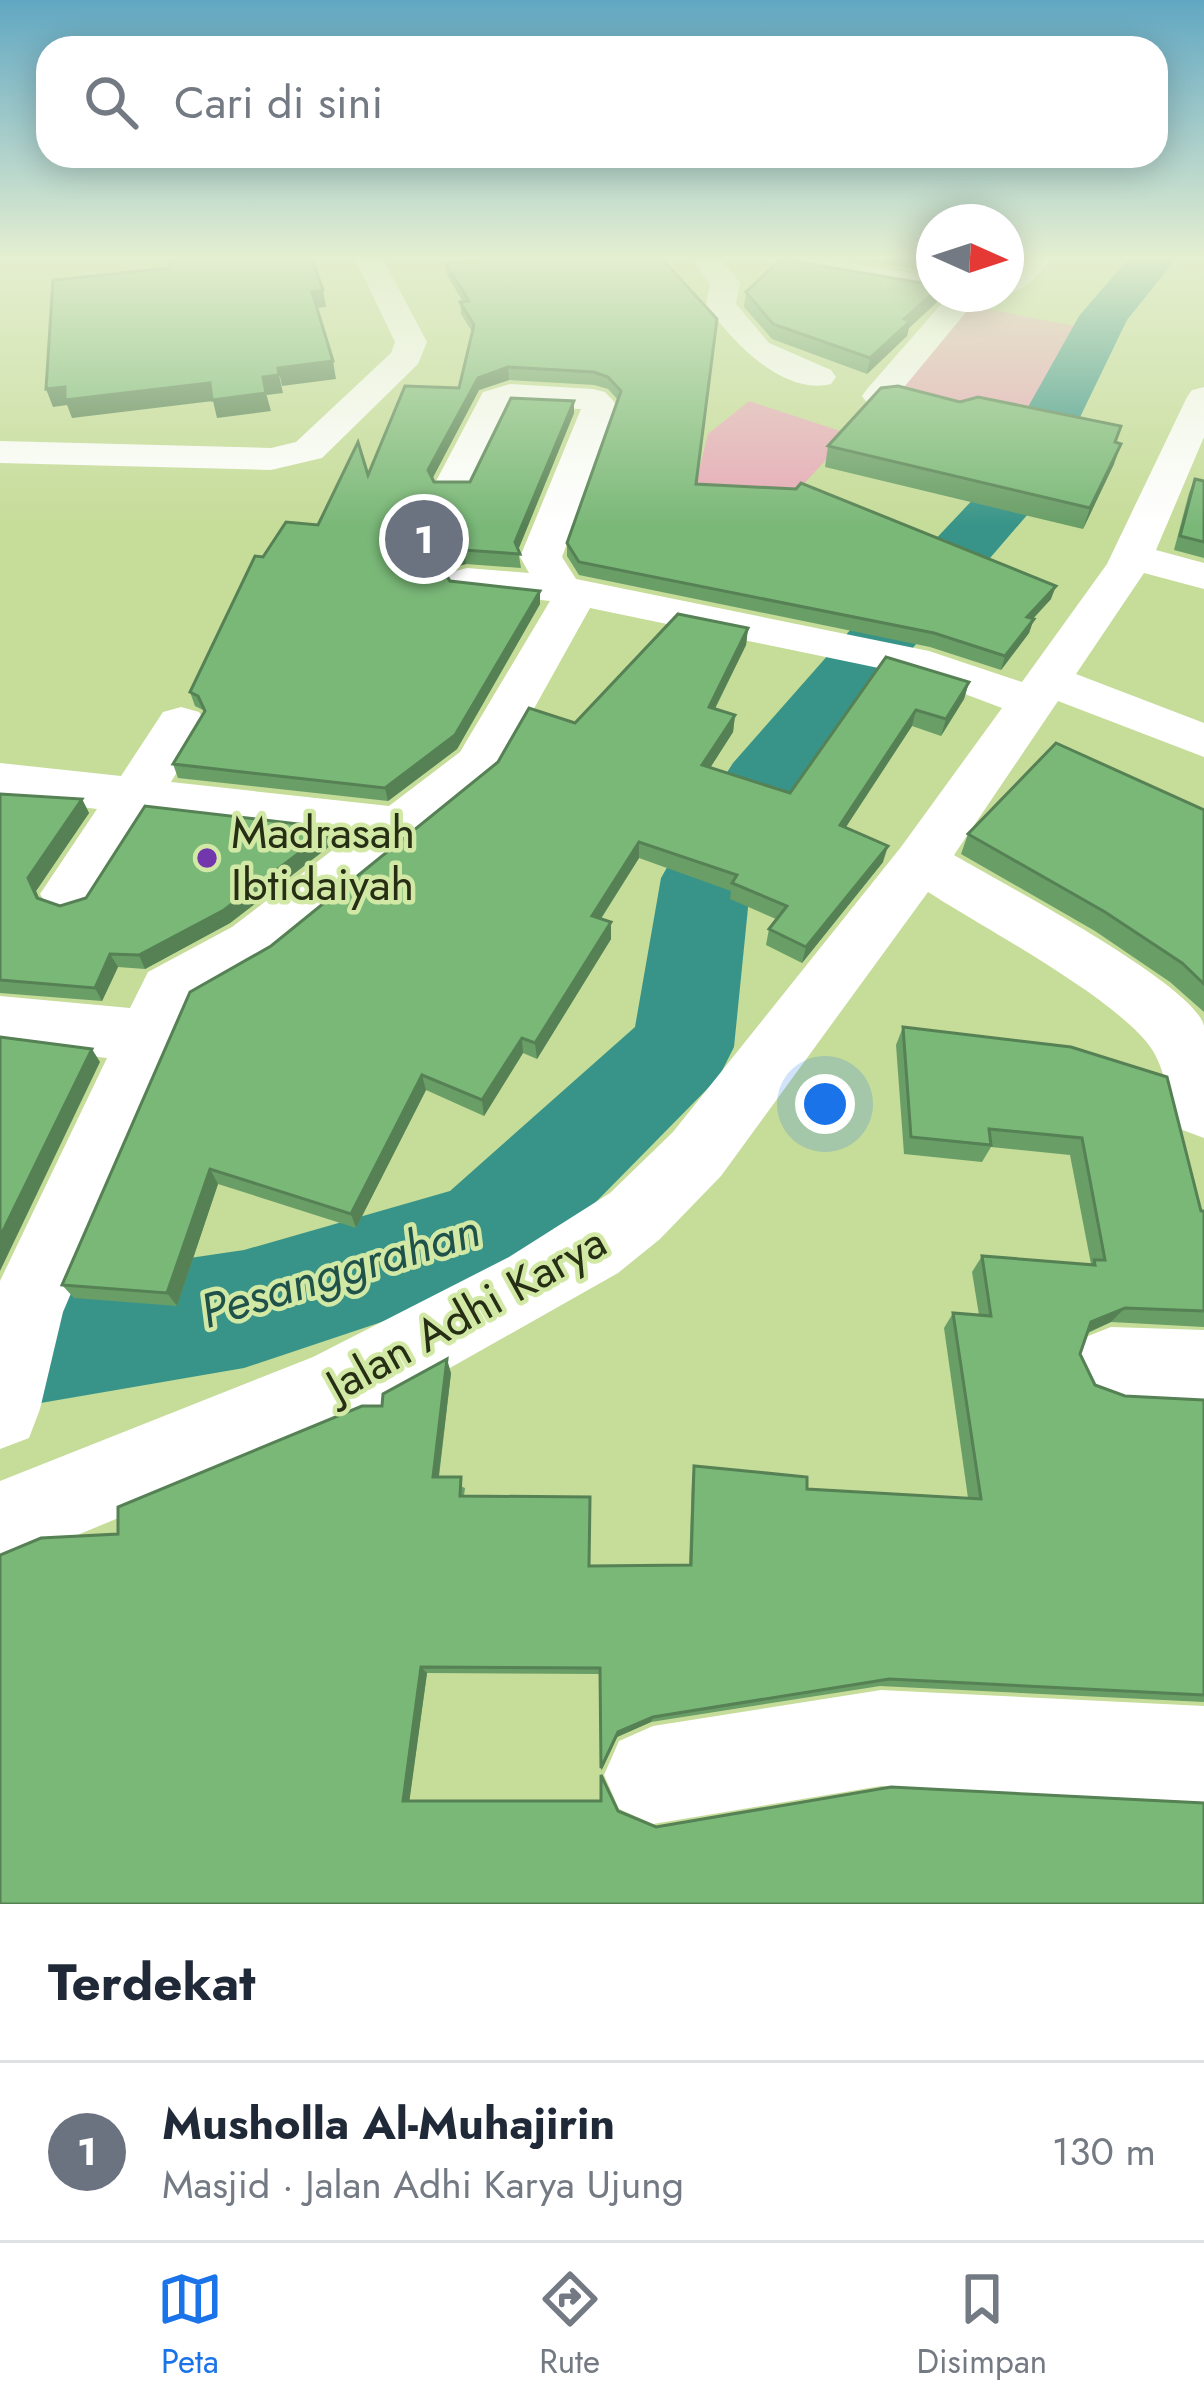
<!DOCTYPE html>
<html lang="id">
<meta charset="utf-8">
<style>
:root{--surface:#fff;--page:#f2f2f3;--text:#1f2937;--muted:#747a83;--line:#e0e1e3;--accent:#1a73e8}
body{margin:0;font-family:Jost,sans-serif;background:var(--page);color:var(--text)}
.compass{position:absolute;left:916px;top:204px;width:108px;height:108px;border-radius:50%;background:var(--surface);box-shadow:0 6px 30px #0003;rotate:93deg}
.you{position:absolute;left:825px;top:1104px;width:42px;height:42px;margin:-30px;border:9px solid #fff;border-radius:50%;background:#1a73e8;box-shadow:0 0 0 18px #1a73e833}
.badge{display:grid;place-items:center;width:78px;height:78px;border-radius:50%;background:var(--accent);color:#fff;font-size:39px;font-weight:700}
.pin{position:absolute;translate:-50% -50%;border:6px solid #fff;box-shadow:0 3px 12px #0006}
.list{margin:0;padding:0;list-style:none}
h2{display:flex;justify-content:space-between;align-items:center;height:156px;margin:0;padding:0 48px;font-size:51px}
h2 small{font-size:39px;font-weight:400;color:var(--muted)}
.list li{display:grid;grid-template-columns:78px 1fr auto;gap:36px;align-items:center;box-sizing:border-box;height:180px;padding:0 48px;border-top:3px solid var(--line)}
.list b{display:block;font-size:45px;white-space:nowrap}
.list p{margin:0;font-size:39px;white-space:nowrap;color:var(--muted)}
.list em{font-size:39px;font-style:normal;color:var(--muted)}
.icon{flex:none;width:66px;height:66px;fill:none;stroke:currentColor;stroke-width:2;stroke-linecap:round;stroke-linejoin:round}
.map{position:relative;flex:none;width:1204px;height:1904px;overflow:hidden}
.search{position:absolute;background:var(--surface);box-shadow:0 6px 30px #0003;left:36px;right:36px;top:36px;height:132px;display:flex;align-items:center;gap:30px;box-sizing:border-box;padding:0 42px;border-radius:36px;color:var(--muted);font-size:45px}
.sheet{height:336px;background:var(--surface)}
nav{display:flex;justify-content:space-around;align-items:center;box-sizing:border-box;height:168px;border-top:3px solid var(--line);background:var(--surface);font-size:33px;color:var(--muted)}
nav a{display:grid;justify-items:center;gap:6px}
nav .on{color:var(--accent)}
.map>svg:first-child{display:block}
.green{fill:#e7aab8}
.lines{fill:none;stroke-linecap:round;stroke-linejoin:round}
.river{fill:#389488;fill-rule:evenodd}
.minor{fill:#fff;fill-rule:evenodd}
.wall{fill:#699e67}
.shaded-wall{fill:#558154}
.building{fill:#7ab878;stroke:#558154;stroke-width:3}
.poi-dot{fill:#7337ad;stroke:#d2e9a6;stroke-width:4.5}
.labels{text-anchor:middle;stroke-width:9;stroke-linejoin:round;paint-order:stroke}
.poi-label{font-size:45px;fill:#262e14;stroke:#d2e9a6;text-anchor:start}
.street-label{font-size:45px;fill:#262e14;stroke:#d2e9a6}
.water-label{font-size:48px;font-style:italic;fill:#1e524b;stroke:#d2e9a6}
</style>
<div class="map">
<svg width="1204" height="1904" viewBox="0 0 1204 1904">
<rect width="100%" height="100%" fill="#c6dc99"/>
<g class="green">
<path d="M971 306 1080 327 1029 422 880 394Z"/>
<path d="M749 401 843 432 836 449 788 501 693 495 708 434Z"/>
</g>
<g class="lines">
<path class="river" d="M1128 259H1176L1127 320 1040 500 911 650 797 798 751 878 734 1047 719 1077 525 1274 244 1368 0 1410V1286L244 1250 450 1191 635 1027 661 878 674 855 733 763 859 620 981 491 1079 316Z"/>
<g class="minor">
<path d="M355 259H383L427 342 418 364 322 458 271 470 0 463V441L271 448 296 442 391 353 395 342Z"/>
<path d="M692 259H721L740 283 736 304 769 343 831 370 836 377 831 384C782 396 731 340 706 305L710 284Z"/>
<path d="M766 259H829L934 277 938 294 780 268Z"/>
<path d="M1020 259H1051C1040 274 1023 293 1004 294L1006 272Z"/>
<path d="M950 294H981L891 403H867L862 396 867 389Z"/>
<path d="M510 384 593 389 605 392 618 406 562 557 576 579 929 651 1022 682 1107 564 1187 397 1192 390 1204 387V437L1156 550 1204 563V589L1144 573 1076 674 1204 723V757L1058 701 954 855C998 881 1196 985 1204 1026 1204 1061 1204 1103 1204 1138L1180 1129C1168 1105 1167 1074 1153 1051 1123 1002 982 927 928 892L721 1176 660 1239 618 1273 365 1416 0 1567V1481L313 1357 509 1257 610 1193 673 1132 901 847 1002 708 917 676 590 608 497 775 274 959 194 1005 63 1312 40 1409 29 1438 0 1449V1281L107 1058 0 1046V996L130 1008 148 972 232 927 347 839 149 815 89 909 69 915 49 909 40 894 97 809 0 797V763L121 776 163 712 181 707 199 712 206 723 171 782 389 806 460 752 550 601 452 590 445 581 452 572 467 568 529 573 520 557 581 409 509 406 467 493H439L434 485 483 392Z"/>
<path d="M1111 1327 1204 1330V1410L1111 1405 1083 1394 1072 1366 1083 1338Z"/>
<path d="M881 1690 1204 1706V1802L881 1786 653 1824 619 1809 604 1775 619 1741 653 1726Z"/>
</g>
</g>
<g class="wall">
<path d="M662 259 697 484 1051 599 1033 619 1029 633 1001 670 930 647 579 575 567 556V543L618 400 608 389 594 385 509 380 479 390 432 479 434 482H470L574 413 518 550 521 568 466 564 451 568 445 574 450 581 540 591V604L457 749 388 801 178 778 173 764 204 713 203 710 195 706 190 692 263 557 318 525 459 388 473 333 461 314 460 302H463L447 275 446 264Z"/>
<path d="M855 259H934V272Z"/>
<path d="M746 292 937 302 909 328 907 336 867 374 772 339 744 307Z"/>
<path d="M1115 442 1114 464 1083 529 825 467 828 446Z"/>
<path d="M1195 479 1204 481V558L1174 550 1189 493Z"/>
<path d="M748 628 746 645 715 709 735 715 733 732 710 768 790 793 886 657 969 682 964 699 941 736 912 726 846 827 883 862 802 963 766 945 769 929 776 919 730 899 731 891 639 858 601 919 611 922V939L537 1059 523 1053 484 1116 426 1090 356 1228 218 1184 177 1306 74 1298 62 1285 271 946 575 723Z"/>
<path d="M0 794 82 799 89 813 36 891 39 898 60 906 335 842 230 923 145 969 118 967 102 1001 0 993Z"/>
<path d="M1204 810V1012L1170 982 1095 931 961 854 968 834Z"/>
<path d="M903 1027 1201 1211H1204V1327L1111 1322 1088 1333 1080 1354 1095 1385 1125 1396 1204 1400V1702L880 1686 651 1722 617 1737 601 1771 600 1674 427 1673 409 1801 618 1811 656 1827 1204 1803 0 1904 118 1534 451 1373 439 1477 465 1488 464 1496 589 1566 689 1565 692 1478 694 1466 807 1489 968 1498 944 1328 953 1313 979 1315 972 1272 982 1256 1091 1264 1070 1155 991 1147 982 1162 904 1154 896 1045Z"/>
</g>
<g class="shaded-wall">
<path d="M323 290 326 307 315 308 312 292Z"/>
<path d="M934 292 939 294 937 302 909 328 907 336 867 374 870 358 904 319Z"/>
<path d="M333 361 336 379 282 386 278 368Z"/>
<path d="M508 367 509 380 479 390 430 483 428 470 478 378Z"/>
<path d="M279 375 283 393 267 395 263 377Z"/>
<path d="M210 383 266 393 271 411 217 418 213 401 72 418 67 405 53 407 46 389 65 387Z"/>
<path d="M574 401V413L516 555 515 542Z"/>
<path d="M1121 444 1114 464 1083 529 1090 508Z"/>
<path d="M464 550 466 564 451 568 441 578 440 565 449 554Z"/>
<path d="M1056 586 1051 599 1022 630 1027 617Z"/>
<path d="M540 591V604L457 749 388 801 385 788Z"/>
<path d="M1034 619 1029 633 1001 670 1005 656Z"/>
<path d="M748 628 746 645 707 724 709 707Z"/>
<path d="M969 682 964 699 941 736 946 719Z"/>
<path d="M916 710 912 726 836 842 840 825Z"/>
<path d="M735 715 733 732 701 782 702 765Z"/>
<path d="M82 799 89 813 36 891 45 911 28 878Z"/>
<path d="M332 828 335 842 230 923 145 969 139 955Z"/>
<path d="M639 842V858L592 932V916Z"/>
<path d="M888 846 883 862 802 963 806 947Z"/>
<path d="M611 922V939L537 1059 535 1043Z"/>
<path d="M110 954 118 967 102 1001 95 988Z"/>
<path d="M522 1038 523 1053 484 1116 482 1100Z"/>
<path d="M92 1049 100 1062 0 1271V1237Z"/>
<path d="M422 1075 426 1090 356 1228 351 1214Z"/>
<path d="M210 1169 218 1184 177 1306 167 1293Z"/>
<path d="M1125 1308 1111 1322 1079 1336 1091 1322Z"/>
<path d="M447 1359 451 1373 437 1489 433 1477Z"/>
<path d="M421 1667 427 1673 409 1804 403 1801Z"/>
<path d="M653 1717 651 1722 617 1737 601 1771 618 1732Z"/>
</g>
<g class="building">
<path d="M169 259H312L323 290 312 292 333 361 278 368 279 375 263 377 266 393 212 400 210 383 65 400V387L46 389 53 280 170 268Z"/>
<path d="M489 259H662L717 319 696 484 796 489 801 483 1056 586 1027 617 1034 619 1005 656 934 633 579 562 567 543 621 391 608 377 594 372 508 367 478 378 428 470 434 482H470L511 398 574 401 515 542 520 554 464 550 449 554 440 565 450 581 540 591 455 735 385 788 173 764 205 711 198 696 190 692 255 556 263 557 286 522 318 525 358 442 368 475 405 386 459 388 474 325 460 302 469 301 446 264Z"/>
<path d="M781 259 934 285V292L904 319 910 321 870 358 773 324 746 292Z"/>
<path d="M898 386 960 402 978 397 1121 426 1115 442 1121 444 1090 508 828 446 881 388Z"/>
<path d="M1195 479 1204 481V542L1180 536Z"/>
<path d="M678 614 748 628 709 707 735 715 702 765 790 793 886 657 969 682 946 719 916 710 840 825 888 846 806 947 769 929 787 906 732 883 737 875 639 842 592 916 611 922 535 1043 522 1038 482 1100 422 1075 351 1214 210 1169 167 1293 62 1285 190 992 271 946 498 762 529 708 575 723Z"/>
<path d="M1056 743 1204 810V984L1182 963 1105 912 968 834Z"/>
<path d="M0 794 82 799 28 878 37 898 60 906 86 898 145 806 332 828 224 910 139 955 110 954 95 988 0 980Z"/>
<path d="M903 1027 1071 1047 1167 1077 1201 1211H1204V1311L1125 1308 1091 1322 1080 1354 1095 1385 1125 1396 1204 1400V1695L889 1679 653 1717 618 1732 601 1768 600 1668 421 1667 403 1801H601V1775L618 1811 656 1827 891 1787 1204 1803V1904H0V1555L41 1538 118 1534V1507L362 1406H382L383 1394 447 1359 433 1477H461L460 1496 590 1497 589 1566 691 1565 694 1466 807 1477V1489L981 1499 953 1313 991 1316 982 1256 1095 1265 1094 1260H1105L1082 1138 989 1129 991 1145 911 1137Z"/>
<path d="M0 1037 92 1049 0 1237Z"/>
</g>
<linearGradient id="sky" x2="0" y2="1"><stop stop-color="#61a7c2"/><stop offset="0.49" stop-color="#e5efd1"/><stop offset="1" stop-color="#e5efd1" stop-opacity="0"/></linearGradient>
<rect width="1204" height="526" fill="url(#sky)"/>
<circle class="poi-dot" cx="207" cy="858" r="12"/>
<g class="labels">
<g class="poi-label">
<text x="231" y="848">Madrasah<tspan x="231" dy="52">Ibtidaiyah</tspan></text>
</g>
<g class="street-label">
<text transform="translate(466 1313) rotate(-29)" y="16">Jalan Adhi Karya</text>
</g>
<g class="water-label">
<text transform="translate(340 1270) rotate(-17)" y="17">Pesanggrahan</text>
</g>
</g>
</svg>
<svg class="compass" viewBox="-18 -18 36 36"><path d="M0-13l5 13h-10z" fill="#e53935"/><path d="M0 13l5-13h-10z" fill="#747a83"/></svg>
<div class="you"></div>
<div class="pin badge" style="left:424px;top:539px;background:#6b7280">1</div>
<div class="search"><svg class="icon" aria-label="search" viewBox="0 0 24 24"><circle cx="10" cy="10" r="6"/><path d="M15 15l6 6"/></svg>Cari di sini</div>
</div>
<section class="sheet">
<h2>Terdekat<small></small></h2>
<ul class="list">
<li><span class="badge" style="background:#6b7280">1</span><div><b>Musholla Al-Muhajirin</b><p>Masjid · Jalan Adhi Karya Ujung</p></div><em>130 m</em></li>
</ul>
</section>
<nav>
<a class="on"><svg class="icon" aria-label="map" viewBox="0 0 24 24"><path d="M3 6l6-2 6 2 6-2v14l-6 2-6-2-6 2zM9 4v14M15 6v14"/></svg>Peta</a>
<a><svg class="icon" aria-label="directions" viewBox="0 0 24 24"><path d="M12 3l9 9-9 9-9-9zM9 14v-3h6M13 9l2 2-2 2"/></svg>Rute</a>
<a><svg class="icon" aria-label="saved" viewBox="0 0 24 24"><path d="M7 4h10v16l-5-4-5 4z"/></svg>Disimpan</a>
</nav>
